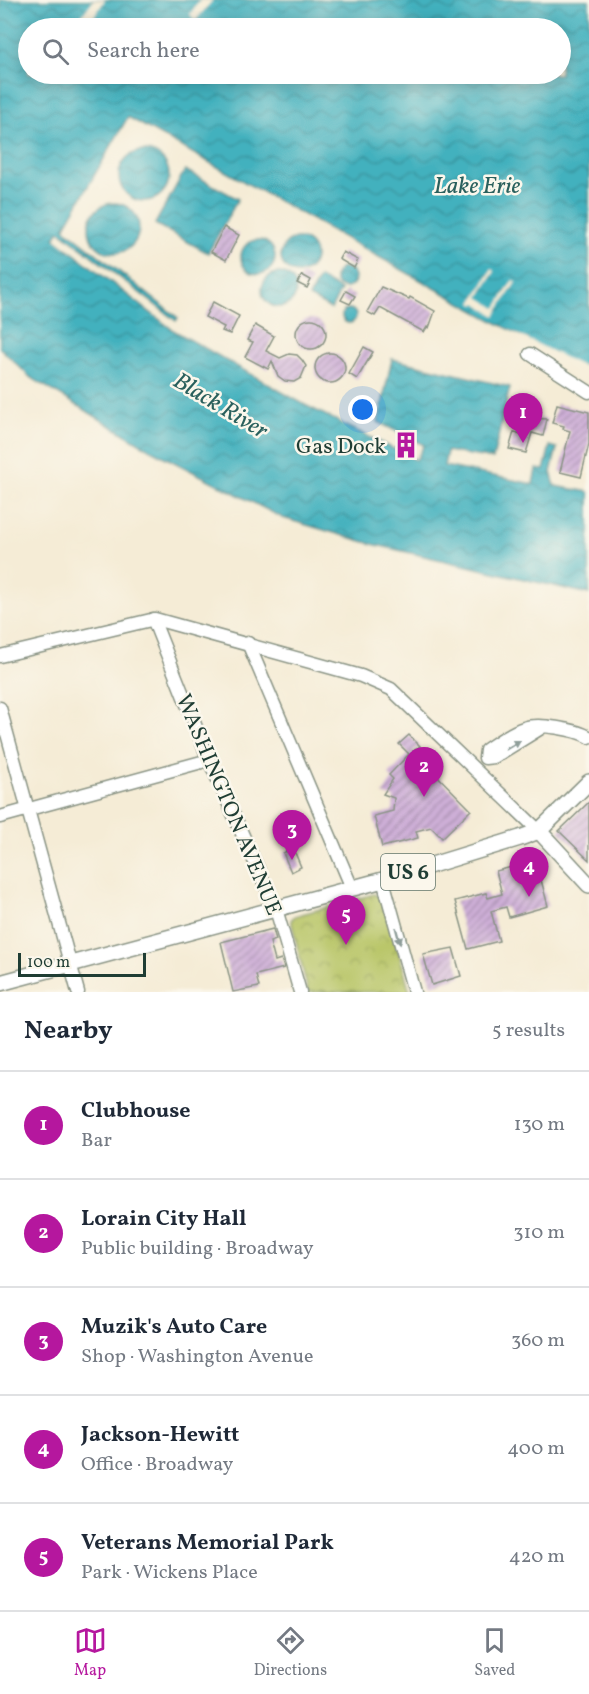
<!DOCTYPE html>
<meta charset="utf-8">
<style>
:root{--surface:#fff;--page:#f2f2f3;--text:#1f2937;--muted:#747a83;--line:#e0e1e3;--accent:#b5179e}
body{margin:0;font-family:Vollkorn,serif;background:var(--page);color:var(--text)}
.scale{position:absolute;left:18px;bottom:15px;width:128px;box-sizing:border-box;padding-left:6px;border:3px solid #1f3d34;border-top:0;font-size:16px;line-height:21px;white-space:nowrap;color:#1f3d34;-webkit-text-stroke:4px #fbf7ec;paint-order:stroke}
.you{position:absolute;left:363px;top:410px;width:21px;height:21px;margin:-15px;border:4px solid #fff;border-radius:50%;background:#1a73e8;box-shadow:0 0 0 9px #1a73e833}
.badge{display:grid;place-items:center;width:39px;height:39px;border-radius:50%;background:var(--accent);color:#fff;font-size:20px;font-weight:700}
.pin{position:absolute;translate:-50% -50px;filter:drop-shadow(0 2px 3px #0008)}
.pin::after{content:'';position:absolute;top:32px;width:21px;height:18px;background:inherit;clip-path:polygon(0 0,100% 0,50% 100%)}
.list{margin:0;padding:0;list-style:none}
h2{display:flex;justify-content:space-between;align-items:center;height:78px;margin:0;padding:0 24px;font-size:26px}
h2 small{font-size:20px;font-weight:400;color:var(--muted)}
.list li{display:grid;grid-template-columns:39px 1fr auto;gap:18px;align-items:center;box-sizing:border-box;height:108px;padding:0 24px;border-top:2px solid var(--line)}
.list b{display:block;font-size:22px;white-space:nowrap}
.list p{margin:0;font-size:20px;white-space:nowrap;color:var(--muted)}
.list em{font-size:20px;font-style:normal;color:var(--muted)}
.icon{flex:none;width:33px;height:33px;fill:none;stroke:currentColor;stroke-width:2;stroke-linecap:round;stroke-linejoin:round}
.map{position:relative;flex:none;width:589px;height:992px;overflow:hidden}
.search{position:absolute;background:var(--surface);box-shadow:0 3px 15px #0003;left:18px;right:18px;top:18px;height:66px;display:flex;align-items:center;gap:15px;box-sizing:border-box;padding:0 21px;border-radius:33px;color:var(--muted);font-size:22px}
.sheet{height:618px;background:var(--surface)}
nav{display:flex;justify-content:space-around;align-items:center;box-sizing:border-box;height:84px;border-top:2px solid var(--line);background:var(--surface);font-size:16px;color:var(--muted)}
nav a{display:grid;justify-items:center;gap:3px}
nav .on{color:var(--accent)}
.map>svg:first-child{display:block}
.park{fill:url(#park-crowns);stroke:#6c824e;stroke-width:1.5}
.water{fill:url(#water-waves);stroke:#317779;stroke-width:1.5;fill-rule:evenodd}
.pier{fill:#f5ecd6}
.building{fill:url(#building-hatch)}
.lines{fill:none;stroke-linecap:round;stroke-linejoin:round}
.minor-casing{stroke:#8a9485;stroke-width:15}
.major-casing{stroke:#8a9485;stroke-width:18}
.minor{stroke:#fff;stroke-width:12}
.major{stroke:#fff;stroke-width:15}
.oneway{fill:#8f9e9a}
.labels{text-anchor:middle;stroke-width:5;stroke-linejoin:round;paint-order:stroke}
.shield{fill:#fbf7ec;stroke:#61756b;stroke-width:1.5}
.shield-label{font-size:21px;font-weight:bold;fill:#1f3d34}
.poi-label{font-size:22px;fill:#1f3d34;stroke:#fbf7ec;text-anchor:end}
.street-label{font-size:22px;fill:#1f3d34;stroke:#fbf7ec}
.water-label{font-size:24px;font-style:italic;fill:#2a605d;stroke:#fbf7ec}
</style>
<div class="map">
<svg width="589" height="992" viewBox="0 0 589 992">
<defs>
<pattern id="park-crowns" width="20" height="18" patternUnits="userSpaceOnUse" patternTransform="scale(1.5)"><rect width="20" height="18" fill="#b9c669"/><path d="M2 6a3 3 0 1 1 6 0M12 15a3 3 0 1 1 6 0" fill="none" stroke="#96a257"/></pattern>
<pattern id="water-waves" width="16" height="10" patternUnits="userSpaceOnUse" patternTransform="scale(1.5)"><rect width="16" height="10" fill="#43b1be"/><path d="M0 5q4-4 8 0t8 0" fill="none" stroke="#37919b"/></pattern>
<pattern id="building-hatch" width="6" height="6" patternUnits="userSpaceOnUse" patternTransform="scale(1.5)"><rect width="6" height="6" fill="#ceafd7"/><path d="M-1 1l2-2M0 6l6-6M5 7l2-2" fill="none" stroke="#a790af"/></pattern>
</defs>
<rect width="100%" height="100%" fill="#fbf7ec"/>
<filter id="ink" filterUnits="userSpaceOnUse"><feTurbulence type="fractalNoise" baseFrequency=".0167" numOctaves="2"/><feDisplacementMap in="SourceGraphic" scale="12" xChannelSelector="R" yChannelSelector="G"/><feConvolveMatrix kernelMatrix="1 2 1 2 8 2 1 2 1" color-interpolation-filters="sRGB"/></filter>
<filter id="wash" filterUnits="userSpaceOnUse"><feTurbulence type="fractalNoise" baseFrequency=".008" numOctaves="4" result="noise"/><feDisplacementMap in="SourceGraphic" scale="24" xChannelSelector="R" yChannelSelector="G"/><feGaussianBlur stdDeviation="1.35" result="paint"/><feColorMatrix in="noise" values="0 0 0 0 0 0 0 0 0 0 0 0 0 0 0 0 0 1.4 0 .05"/><feComposite in="paint" operator="in"/></filter>
<g filter="url(#wash)">
<rect width="100%" height="100%" fill="#f5ecd6"/>
<path class="park" d="M374 894 384 900 410 992H308L291 920 295 916Z"/>
<g class="water">
<path d="M0 0H589V361L582 367 569 363 128 117 64 228 178 318 176 321 60 231 54 238 173 330 305 405 416 460 424 445 378 422 392 359 510 387 493 459 447 451 444 466 533 484 536 469 544 470 550 446 557 448 551 472 555 486 589 492V594L372 544 283 518 151 450 30 377 0 348ZM28 28H560V74H28Z"/>
<circle cx="144" cy="176" r="25"/>
<path d="M185 170 238 199 208 253 155 224Z"/>
<circle cx="114" cy="228" r="25"/>
<circle cx="298" cy="256" r="17"/>
<circle cx="258" cy="257" r="17"/>
<circle cx="345" cy="278" r="10"/>
<circle cx="279" cy="290" r="17"/>
<path d="M319 278 341 290 331 309 309 297Z"/>
<circle cx="349" cy="316" r="7"/>
</g>
<g class="pier">
<path d="M93 0H105L86 28H73Z"/>
<path d="M200 0H213L195 21 190 14Z"/>
<path d="M492 269 495 271 479 297 496 308 513 280 516 282 495 316 477 303 475 305 472 303Z"/>
<path d="M493 322 578 364 582 366 589 359V365L582 370 568 366Z"/>
</g>
<g id="blocks">
<g class="building">
<path d="M224 227 239 235 226 260 211 252Z"/>
<path d="M343 252 358 260 354 268 339 259Z"/>
<path d="M302 275 311 280 307 288 297 283Z"/>
<path d="M381 287 409 299 410 297 435 311 429 328 427 327 424 332 380 308 375 316 367 312Z"/>
<path d="M346 291 355 296 350 304 341 300Z"/>
<path d="M213 302 239 316 230 334 222 331 224 327 205 317Z"/>
<circle cx="311" cy="334" r="15"/>
<path d="M255 325 274 336 266 351 280 358 289 354 297 355 302 360 306 366 301 378 294 382 285 381 278 376 272 361 268 369 245 357 253 342 247 340Z"/>
<path d="M364 347 373 352 357 379 349 374Z"/>
<circle cx="330" cy="368" r="15"/>
<path d="M557 404 589 412V444L581 477 560 472 570 431 563 429 564 426 552 423Z"/>
<path d="M530 418 547 419 543 436 532 433 526 453 509 449 514 432 521 434 523 423 528 424Z"/>
<path d="M400 436 415 444 411 453 396 445Z"/>
<path d="M409 735 420 746 413 751 471 810 442 838 431 827 416 831 418 838 382 847 374 816 393 811 394 798 383 794 393 779 389 775 409 754 399 744Z"/>
<path d="M589 802V860L559 831Z"/>
<path d="M293 848 301 867 291 872 283 853Z"/>
<path d="M536 861 548 906 509 917 506 907 491 911 499 941 468 949 455 901 486 893 488 898 502 894 496 871Z"/>
<path d="M273 929 276 940 270 942 275 961 281 959 284 968 256 975 259 987 233 992 221 942Z"/>
<path d="M453 948 461 976 432 985 423 954Z"/>
</g>
</g>
</g>
<g filter="url(#ink)">
<use href="#blocks" fill-opacity="0" stroke="#8a9485" stroke-width="1.5"/>
<g class="lines">
<g class="minor-casing">
<g id="minor">
<path d="M530 354 589 392"/>
<path d="M153 619 209 760 276 909 300 992"/>
<path d="M248 643 352 888"/>
<path d="M0 656 155 619 361 676 391 689 539 831"/>
<path d="M0 708 78 992"/>
<path d="M541 728 494 757 485 758 486 750C498 742 511 732 524 728 538 723 575 729 589 737"/>
<path d="M0 817 209 760"/>
<path d="M383 880 414 992"/>
</g>
</g>
<g class="major-casing">
<g id="major">
<path d="M539 831 589 885"/>
<path d="M0 983 383 880 520 838 539 831 589 782"/>
</g>
</g>
<use href="#minor" class="minor"/>
<use href="#major" class="major"/>
</g>
<defs><path id="oneway-solid" d="M-6-.8H1V-3.2L6.5 0L1 3.2V.8H-6Z" transform="scale(1.5)"/></defs>
<g class="oneway">
<use href="#oneway-solid" transform="translate(513 745) rotate(-31)"/>
<use href="#oneway-solid" transform="translate(398 936) rotate(75)"/>
</g>
</g>
<defs>
<g id="building-bare" transform="scale(2.07)"><path d="M-4-6H4V6H1V3H-1V6H-4ZM-2.5-4.3h1.7v1.8h-1.7ZM.8-4.3h1.7v1.8H.8ZM-2.5-1h1.7V.8h-1.7ZM.8-1h1.7V.8H.8Z" fill="#b5179e" stroke="#fbf7ec" stroke-width="2.5" paint-order="stroke"/></g>
</defs>
<g fill-rule="evenodd">
<use href="#building-bare" x="406" y="445"/>
</g>
<g class="labels">
<rect class="shield" x="381" y="854" width="54" height="36" rx="4.5"/>
<g class="shield-label">
<text x="408" y="879">US 6</text>
</g>
<g class="poi-label">
<text x="386" y="453">Gas Dock</text>
</g>
<g class="street-label">
<text transform="translate(230 804) rotate(67)" y="8">WASHINGTON AVENUE</text>
</g>
<g class="water-label">
<text x="477" y="193">Lake Erie</text>
<text transform="translate(221 405) rotate(31)" y="8">Black River</text>
</g>
</g>
</svg>
<div class="scale">100 m</div>
<div class="you"></div>
<div class="pin badge" style="left:523px;top:443px">1</div>
<div class="pin badge" style="left:424px;top:797px">2</div>
<div class="pin badge" style="left:292px;top:860px">3</div>
<div class="pin badge" style="left:529px;top:897px">4</div>
<div class="pin badge" style="left:346px;top:945px">5</div>
<div class="search"><svg class="icon" aria-label="search" viewBox="0 0 24 24"><circle cx="10" cy="10" r="6"/><path d="M15 15l6 6"/></svg>Search here</div>
</div>
<section class="sheet">
<h2>Nearby<small>5 results</small></h2>
<ul class="list">
<li><span class="badge">1</span><div><b>Clubhouse</b><p>Bar</p></div><em>130 m</em></li>
<li><span class="badge">2</span><div><b>Lorain City Hall</b><p>Public building · Broadway</p></div><em>310 m</em></li>
<li><span class="badge">3</span><div><b>Muzik's Auto Care</b><p>Shop · Washington Avenue</p></div><em>360 m</em></li>
<li><span class="badge">4</span><div><b>Jackson-Hewitt</b><p>Office · Broadway</p></div><em>400 m</em></li>
<li><span class="badge">5</span><div><b>Veterans Memorial Park</b><p>Park · Wickens Place</p></div><em>420 m</em></li>
</ul>
</section>
<nav>
<a class="on"><svg class="icon" aria-label="map" viewBox="0 0 24 24"><path d="M3 6l6-2 6 2 6-2v14l-6 2-6-2-6 2zM9 4v14M15 6v14"/></svg>Map</a>
<a><svg class="icon" aria-label="directions" viewBox="0 0 24 24"><path d="M12 3l9 9-9 9-9-9zM9 14v-3h6M13 9l2 2-2 2"/></svg>Directions</a>
<a><svg class="icon" aria-label="saved" viewBox="0 0 24 24"><path d="M7 4h10v16l-5-4-5 4z"/></svg>Saved</a>
</nav>
